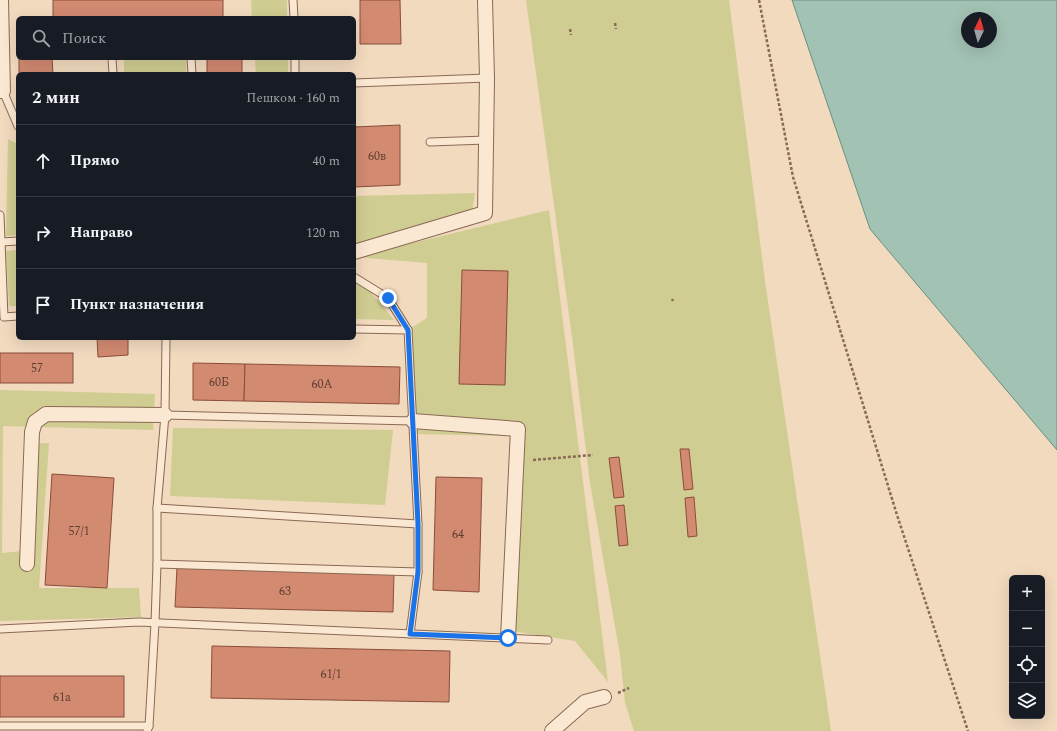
<!DOCTYPE html>
<html lang="ru">
<meta charset="utf-8">
<style>
:root{--surface:#171b24;--page:#242831;--text:#f1f3f6;--muted:#9ea1a6;--line:#363941}
body{margin:0;font-family:Spectral,serif;background:var(--page);color:var(--text)}
.controls{position:absolute;right:12px;bottom:12px;display:grid;overflow:hidden;border-radius:6px;box-shadow:0 4px 16px #0002}
.controls button{width:36px;height:36px;display:grid;place-items:center;padding:0;border:0;border-bottom:1px solid var(--line);background:var(--surface);color:var(--text);font:20px sans-serif}
.compass{position:absolute;left:961px;top:12px;width:36px;height:36px;border-radius:50%;background:var(--surface);box-shadow:0 4px 16px #0002;rotate:5deg}
.stop{position:absolute;width:12px;height:12px;margin:-9px;border:3px solid #1a73e8;border-radius:50%;background:#fff}
.stop.end{background:#1a73e8;border-color:#fff;box-shadow:0 1px 4px #0008}
.list{margin:0;padding:0;list-style:none}
h2{display:flex;justify-content:space-between;align-items:center;height:52px;margin:0;padding:0 16px;font-size:17px}
h2 small{font-size:13px;font-weight:400;color:var(--muted)}
.list li{display:grid;grid-template-columns:26px 1fr auto;gap:12px;align-items:center;box-sizing:border-box;height:72px;padding:0 16px;border-top:1px solid var(--line)}
.list b{display:block;font-size:15px;white-space:nowrap}
.list em{font-size:13px;font-style:normal;color:var(--muted)}
.icon{flex:none;width:22px;height:22px;fill:none;stroke:currentColor;stroke-width:2;stroke-linecap:round;stroke-linejoin:round}
.map{position:relative;flex:none;width:1057px;height:731px;overflow:hidden}
.search{position:absolute;background:var(--surface);box-shadow:0 4px 16px #0002;left:16px;top:16px;width:340px;height:44px;display:flex;align-items:center;gap:10px;box-sizing:border-box;padding:0 14px;border-radius:6px;color:var(--muted);font-size:15px}
.panel{position:absolute;background:var(--surface);box-shadow:0 4px 16px #0002;left:16px;top:72px;width:340px;height:268px;border-radius:6px}
.map>svg:first-child{display:block}
.green{fill:#cfcd91}
.water{fill:#a2c2b3;stroke:#689080;fill-rule:evenodd}
.building{fill:#d28a71;stroke:#8b4d3a}
.lines{fill:none;stroke-linecap:round;stroke-linejoin:round}
.lane-casing{stroke:#8a6955;stroke-width:9}
.street-casing{stroke:#8a6955;stroke-width:16}
.path{stroke:#8a6955;stroke-width:2.5;stroke-dasharray:3 2;stroke-linecap:butt}
.lane{stroke:#fbe8d2;stroke-width:7}
.street{stroke:#fbe8d2;stroke-width:14}
.route{stroke:#1a73e8;stroke-width:5}
.labels{text-anchor:middle;stroke-width:3;stroke-linejoin:round;paint-order:stroke}
.number-label{font-size:12px;fill:#5f3e30}
</style>
<div class="map">
<svg width="1057" height="731" viewBox="0 0 1057 731">
<rect width="100%" height="100%" fill="#f1dabe"/>
<g class="green">
<path d="M251 0H287V18H252Z"/>
<path d="M526 0H729L765 281 831 731H634L625 703 620 655 590 483 572 337Z"/>
<rect x="124" y="58" width="62" height="16"/>
<path d="M255 58H288V74H256Z"/>
<path d="M8 139 18 144V235L6 236Z"/>
<path d="M475 193 472 212 354 247V196Z"/>
<path d="M549 210 608 682 575 641 512 631 511 436 414 434 408 330 427 318V263L355 257Z"/>
<path d="M18 250V306H9L6 251Z"/>
<path d="M354 282 371 292 394 320 354 319Z"/>
<path d="M0 390 155 394 153 430 3 426 2 553 23 551 24 444 49 443 39 588H139L141 617 0 621Z"/>
<path d="M173 428 393 430 385 505 170 496Z"/>
</g>
<path class="water" d="M792 0H1057V450L870 229ZM967 18H991V42H967Z"/>
<g class="building">
<rect x="53" y="0" width="170" height="18"/>
<path d="M360 0H400L401 44H360Z"/>
<path d="M19 58H52L53 74H19Z"/>
<rect x="207" y="58" width="35" height="16"/>
<path d="M400 125V185L354 187V127Z"/>
<path d="M462 270 508 271 505 385 459 384Z"/>
<path d="M97 338H128V355L98 357Z"/>
<rect x="0" y="353" width="73" height="30"/>
<path d="M193 363 245 364 244 401 193 400Z"/>
<path d="M245 364 400 367 399 404 244 401Z"/>
<path d="M680 449H689L693 489 684 490Z"/>
<path d="M619 457 624 497 614 498 609 458Z"/>
<path d="M52 474 114 478 107 588 45 585Z"/>
<path d="M436 477 482 478 479 592 433 590Z"/>
<path d="M694 497 697 536 688 537 685 498Z"/>
<path d="M624 505 628 545 619 546 615 506Z"/>
<path d="M177 567 394 574 393 612 175 607Z"/>
<path d="M212 646 450 651 449 702 211 698Z"/>
<rect x="0" y="676" width="124" height="41"/>
</g>
<g class="lines">
<g class="lane-casing">
<g id="lane">
<path d="M293 0 294 18"/>
<path d="M112 58 113 74"/>
<path d="M191 58 192 74"/>
<path d="M295 58V74"/>
<path d="M354 83 487 78"/>
<path d="M3 91 18 126"/>
<path d="M430 142 486 140"/>
<path d="M0 215 4 317 18 316"/>
<path d="M1 242 18 241"/>
<path d="M354 277 388 298 408 330"/>
<path d="M354 329 408 330 418 524V572L410 634"/>
<path d="M165 415 413 421"/>
<path d="M157 508 418 524"/>
<path d="M157 564 418 572"/>
<path d="M0 629 139 622 548 640"/>
<path d="M0 726H149"/>
<path d="M147 731 149 726 155 623 157 564V508L165 415 166 338"/>
</g>
</g>
<g class="street-casing">
<g id="street">
<path d="M0 91H3L1 0"/>
<path d="M354 252 485 213 487 78 485 0"/>
<path d="M413 421 518 429 508 638"/>
<path d="M27 564 32 432 35 422 46 414 165 415"/>
<path d="M552 731 585 702 604 697"/>
</g>
</g>
<g class="path">
<path d="M759 0 793 177 897 515 968 731"/>
<path d="M615 23 616 29"/>
<path d="M570 29 571 35"/>
<path d="M672 299 673 301"/>
<path d="M533 460 593 455"/>
<path d="M618 693 629 688"/>
</g>
<use href="#lane" class="lane"/>
<use href="#street" class="street"/>
</g>
<g class="lines">
<path class="route" d="M388 298 408 330 418 524V572L410 634 508 638"/>
</g>
<g class="labels">
<g class="number-label">
<text x="377" y="160">60в</text>
<text x="37" y="372">57</text>
<text x="219" y="386">60Б</text>
<text x="322" y="388">60А</text>
<text x="79" y="535">57/1</text>
<text x="458" y="538">64</text>
<text x="285" y="595">63</text>
<text x="331" y="678">61/1</text>
<text x="62" y="701">61а</text>
</g>
</g>
</svg>
<div class="controls">
<button>+</button>
<button>−</button>
<button><svg class="icon" aria-label="locate" viewBox="0 0 24 24"><circle cx="12" cy="12" r="6"/><path d="M12 2v4M12 18v4M2 12h4M18 12h4"/></svg></button>
<button><svg class="icon" aria-label="layers" viewBox="0 0 24 24"><path d="M12 4l9 5-9 5-9-5zM3 14l9 5 9-5"/></svg></button>
</div>
<svg class="compass" viewBox="-18 -18 36 36"><path d="M0-13l5 13h-10z" fill="#e53935"/><path d="M0 13l5-13h-10z" fill="#9ea1a6"/></svg>
<div class="stop" style="left:508px;top:638px"></div>
<div class="stop end" style="left:388px;top:298px"></div>
<div class="search"><svg class="icon" aria-label="search" viewBox="0 0 24 24"><circle cx="10" cy="10" r="6"/><path d="M15 15l6 6"/></svg>Поиск</div>
<section class="panel">
<h2>2 мин<small>Пешком · 160 m</small></h2>
<ul class="list">
<li><svg class="icon" aria-label="ahead" viewBox="0 0 24 24"><path d="M12 20V5M6 11l6-6 6 6"/></svg><div><b>Прямо</b></div><em>40 m</em></li>
<li><svg class="icon" aria-label="right" viewBox="0 0 24 24"><path d="M7 20v-9h11M14 6l5 5-5 5"/></svg><div><b>Направо</b></div><em>120 m</em></li>
<li><svg class="icon" aria-label="arrive" viewBox="0 0 24 24"><path d="M6 21V4h12l-3 4 3 4H6"/></svg><div><b>Пункт назначения</b></div></li>
</ul>
</section>
</div>
